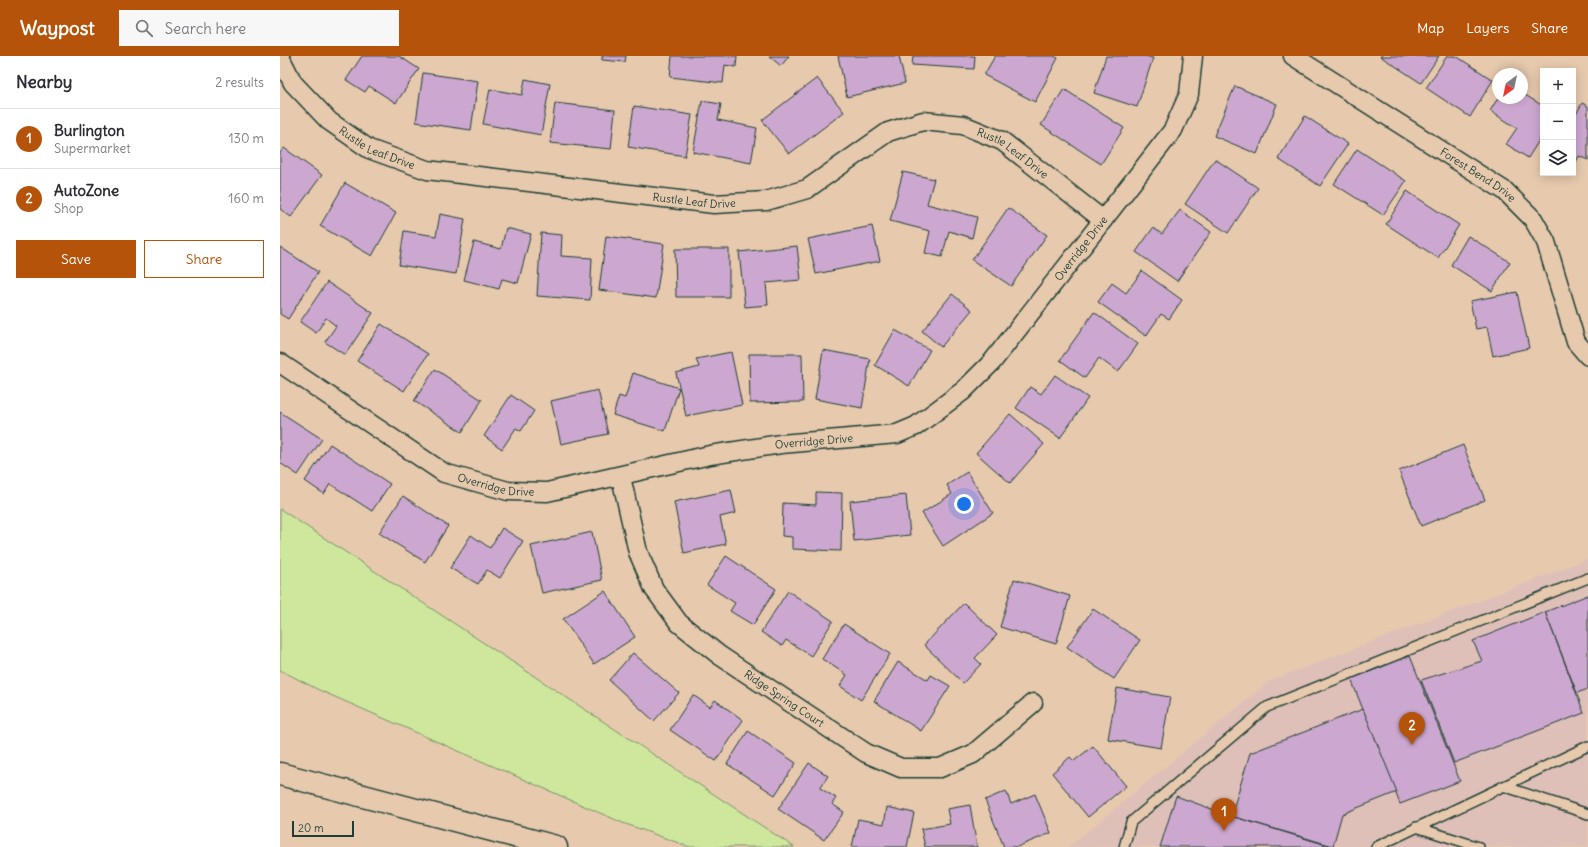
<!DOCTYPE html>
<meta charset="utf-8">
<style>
:root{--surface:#fff;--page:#f7f7f7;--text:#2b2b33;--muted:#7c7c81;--line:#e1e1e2;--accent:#b45309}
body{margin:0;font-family:Delius,sans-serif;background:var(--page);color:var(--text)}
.controls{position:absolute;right:12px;top:12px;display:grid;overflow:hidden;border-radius:0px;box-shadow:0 2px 10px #0003}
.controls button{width:36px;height:36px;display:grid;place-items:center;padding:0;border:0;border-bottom:1px solid var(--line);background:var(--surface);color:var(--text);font:20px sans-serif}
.compass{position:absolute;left:1212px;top:12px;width:36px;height:36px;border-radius:50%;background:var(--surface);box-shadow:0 2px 10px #0003;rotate:213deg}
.scale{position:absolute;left:12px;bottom:10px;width:62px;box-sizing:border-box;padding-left:4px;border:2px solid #1f3d34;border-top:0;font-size:11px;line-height:14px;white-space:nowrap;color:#1f3d34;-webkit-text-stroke:3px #e7caae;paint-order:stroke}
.you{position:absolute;left:684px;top:448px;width:14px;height:14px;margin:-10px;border:3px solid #fff;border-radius:50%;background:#1a73e8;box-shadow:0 0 0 6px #1a73e833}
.badge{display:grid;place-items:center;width:26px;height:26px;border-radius:50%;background:var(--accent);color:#fff;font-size:13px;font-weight:700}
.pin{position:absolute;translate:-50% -33px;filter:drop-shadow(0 1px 2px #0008)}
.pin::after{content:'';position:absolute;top:21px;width:14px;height:12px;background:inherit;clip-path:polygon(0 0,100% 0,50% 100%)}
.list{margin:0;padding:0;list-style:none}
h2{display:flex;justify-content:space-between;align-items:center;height:52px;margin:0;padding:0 16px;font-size:17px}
h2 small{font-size:13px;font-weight:400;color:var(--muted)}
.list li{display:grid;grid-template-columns:26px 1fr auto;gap:12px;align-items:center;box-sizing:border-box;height:60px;padding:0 16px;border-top:1px solid var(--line)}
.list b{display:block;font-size:15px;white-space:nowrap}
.list p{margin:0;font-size:13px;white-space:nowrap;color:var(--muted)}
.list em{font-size:13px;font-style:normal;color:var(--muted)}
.actions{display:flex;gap:8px;padding:12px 16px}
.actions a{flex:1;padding:9px 0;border:1px solid var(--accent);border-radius:0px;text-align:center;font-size:14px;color:var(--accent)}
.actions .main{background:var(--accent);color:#fff}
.icon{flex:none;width:22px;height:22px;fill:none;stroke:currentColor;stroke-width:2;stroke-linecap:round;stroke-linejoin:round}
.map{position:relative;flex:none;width:1308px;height:791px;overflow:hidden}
header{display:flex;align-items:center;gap:24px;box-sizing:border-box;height:56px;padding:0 20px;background:var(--accent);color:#fff}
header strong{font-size:19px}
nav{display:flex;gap:22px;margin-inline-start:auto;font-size:14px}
.search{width:280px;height:36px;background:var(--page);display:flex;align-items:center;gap:10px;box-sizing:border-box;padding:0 14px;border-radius:0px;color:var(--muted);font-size:15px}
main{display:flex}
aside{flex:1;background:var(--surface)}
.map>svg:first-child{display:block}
.built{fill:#dfc0b8}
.green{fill:#cee79d;stroke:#769268}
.building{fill:#cca7d0;stroke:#1f3d34}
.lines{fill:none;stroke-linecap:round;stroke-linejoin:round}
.service-casing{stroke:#1f3d34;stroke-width:12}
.minor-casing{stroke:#1f3d34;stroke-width:21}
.motorway-casing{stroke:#1f3d34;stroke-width:25}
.service{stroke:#e7caae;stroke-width:9}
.minor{stroke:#e7caae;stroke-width:18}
.motorway{stroke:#e7caae;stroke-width:22}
.labels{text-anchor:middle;stroke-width:3;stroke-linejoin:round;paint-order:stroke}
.street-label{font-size:11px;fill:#1f3d34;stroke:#e7caae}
</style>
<header>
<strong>Waypost</strong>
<div class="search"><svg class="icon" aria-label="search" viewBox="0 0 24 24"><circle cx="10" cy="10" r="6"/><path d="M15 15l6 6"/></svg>Search here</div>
<nav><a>Map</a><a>Layers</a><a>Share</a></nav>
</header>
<main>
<aside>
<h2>Nearby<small>2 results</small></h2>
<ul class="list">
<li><span class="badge">1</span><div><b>Burlington</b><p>Supermarket</p></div><em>130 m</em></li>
<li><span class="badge">2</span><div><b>AutoZone</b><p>Shop</p></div><em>160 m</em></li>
</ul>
<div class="actions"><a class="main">Save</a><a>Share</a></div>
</aside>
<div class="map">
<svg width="1308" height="791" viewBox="0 0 1308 791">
<rect width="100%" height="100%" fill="#e7caae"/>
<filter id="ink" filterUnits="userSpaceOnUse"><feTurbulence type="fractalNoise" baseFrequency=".025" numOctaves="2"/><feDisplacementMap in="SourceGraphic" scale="8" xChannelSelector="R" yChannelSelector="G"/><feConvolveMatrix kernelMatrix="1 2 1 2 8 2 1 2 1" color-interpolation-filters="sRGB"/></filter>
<g filter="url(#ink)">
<path class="built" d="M1308 503V791H788L989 625Z"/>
<path class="green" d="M0 453 514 791H410L343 767 39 634 0 614Z"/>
<g class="building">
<path d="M82 0H119L139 13 116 47 89 30 85 36 66 24Z"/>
<path d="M322 0H346L345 6 322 4Z"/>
<path d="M392 0H457L456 11 445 9 443 27 390 21Z"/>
<path d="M489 0H509L501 10Z"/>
<path d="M558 0H619L625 27 567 41Z"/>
<path d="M633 0H695L694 13 632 9Z"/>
<path d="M715 0H774L778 2 755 46 704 19Z"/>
<path d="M826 0H865L873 2 857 51 814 37Z"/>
<path d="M1100 0H1159L1141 27Z"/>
<path d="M1167 0H1176L1213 24 1190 61 1146 32Z"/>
<path d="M143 17 198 25 191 74 136 66Z"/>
<path d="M537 22 564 56 509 98 482 64Z"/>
<path d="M245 23 270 28 261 79 203 68 210 33 242 39Z"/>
<path d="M955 30 997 48 977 98 934 80Z"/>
<path d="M784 33 844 72 821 108 761 69Z"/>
<path d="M1242 37 1263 50V78L1248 102 1226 88 1237 72 1210 55 1218 42H1242Z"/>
<path d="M422 45 441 48 438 64 477 72 471 107 413 96Z"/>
<path d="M275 47 335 54 331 93 270 87Z"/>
<path d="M1302 47 1308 50V104L1299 100 1293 112V64Z"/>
<path d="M354 50 412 59 405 100 348 91Z"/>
<path d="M1025 60 1068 88 1040 130 998 103Z"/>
<path d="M4 92 42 119 11 161 0 153V97Z"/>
<path d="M1077 93 1126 125 1103 159 1054 128Z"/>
<path d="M935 103 978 132 948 177 905 148Z"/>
<path d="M623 116 654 123 647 148 697 161 692 182 669 175 662 201 645 197 650 175 610 165Z"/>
<path d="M65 127 116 157 92 200 40 170Z"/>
<path d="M1127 135 1179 169 1158 202 1106 168Z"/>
<path d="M728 152 767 179 731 230 692 204Z"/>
<path d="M900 154 931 176 897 225 856 196 873 172 882 178Z"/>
<path d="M160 158 185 163 176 218 119 209 124 175 156 180Z"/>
<path d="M592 170 600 205 536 218 528 183Z"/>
<path d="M226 172 251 178 238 227 222 223 219 233 184 224 194 186 221 193Z"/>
<path d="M261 177 282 179 281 200 312 202 310 244 257 240Z"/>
<path d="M326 180 384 188 376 242 319 234Z"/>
<path d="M1188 180 1230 206 1212 235 1171 209Z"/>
<path d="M517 190 521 224 486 227 488 249 465 251 459 196Z"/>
<path d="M0 191 38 216 8 263 0 258Z"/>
<path d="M395 193H449V241H396Z"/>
<path d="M862 215 902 244 889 263 881 258 866 280 818 246 832 227 846 237Z"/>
<path d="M47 226 93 257 65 299 45 286 56 270 46 262 36 277 20 266Z"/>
<path d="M1237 236 1249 292 1213 300 1207 271 1196 273 1190 245Z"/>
<path d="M672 238 692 254 661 291 642 275Z"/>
<path d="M814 256 858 288 838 316 819 302 805 322 780 304Z"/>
<path d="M101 268 148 298 124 335 77 305Z"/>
<path d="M615 274 650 294 629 330 595 309Z"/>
<path d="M543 294 590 303 582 352 535 343Z"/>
<path d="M451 296 462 349 406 360 396 317 419 311 416 303Z"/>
<path d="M469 298H522L523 346 470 347Z"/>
<path d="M155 313 202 344 182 376 134 345Z"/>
<path d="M353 317 399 332 385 375 333 359 339 340 345 342Z"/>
<path d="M775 319 808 342 780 382 736 352 750 331 761 338Z"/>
<path d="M318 334 328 378 281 388 271 345Z"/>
<path d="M231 339 254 355 241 375 236 372 222 393 204 380Z"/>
<path d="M0 356 42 383 18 419 0 407Z"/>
<path d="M730 358 764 388 730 427 696 397Z"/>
<path d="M50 388 110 428 92 455 50 428 44 438 25 425Z"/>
<path d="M1183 389 1205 444 1141 470 1119 415Z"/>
<path d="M687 416 713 457 663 490 642 457 672 438 667 429Z"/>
<path d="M451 434 456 457 440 461 446 488 404 497 394 446Z"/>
<path d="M536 436 562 437 561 495 512 493V481L502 480 503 447 536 449Z"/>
<path d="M626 439 630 479 574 485 570 445Z"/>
<path d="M123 440 168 470 145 506 99 477Z"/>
<path d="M222 472 243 485 220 522 207 514 198 528 170 512 191 479 210 492Z"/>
<path d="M312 476 322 524 262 537 251 490Z"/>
<path d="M446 500 496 533 473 569 450 555 455 547 427 529Z"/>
<path d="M734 523 790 540 776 588 720 571Z"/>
<path d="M325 535 355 581 314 608 283 563Z"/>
<path d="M508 535 553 565 531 600 506 584 502 590 481 576Z"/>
<path d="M1308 539V633L1297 637 1265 556Z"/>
<path d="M684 547 717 579 695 602 701 608 683 627 644 589Z"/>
<path d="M813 553 860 584 834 623 787 591Z"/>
<path d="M1265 556 1304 657 1174 707 1141 624 1202 605 1193 585Z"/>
<path d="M564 568 610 598 581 644 560 630 567 619 542 603Z"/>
<path d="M353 597 399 637 374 665 329 624Z"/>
<path d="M1130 600 1180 725 1120 748 1071 623Z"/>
<path d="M618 606 648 624 651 619 670 630 641 675 594 645Z"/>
<path d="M837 632 890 641 881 692 828 683Z"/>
<path d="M413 639 430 651 435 644 463 664 436 705 390 674Z"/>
<path d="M1083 653 1117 736 1062 758 1053 790 951 760 970 697Z"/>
<path d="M468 675 516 707 495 739 447 708Z"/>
<path d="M813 690 846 730 808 761 772 717 790 701 794 705Z"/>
<path d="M529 707 548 720 540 732 556 742 552 748 564 756 544 784 498 753Z"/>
<path d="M726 735 731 748 755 738 771 777 737 791H724L705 744Z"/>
<path d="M896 740 951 760 1053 791H880Z"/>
<path d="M690 749 697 791H645L641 773 670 768 667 753Z"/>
<path d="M607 751 634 757 627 791H572L578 763 604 768Z"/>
</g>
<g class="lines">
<g class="service-casing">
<g id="service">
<path d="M1223 730 1308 758"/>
<path d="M1136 771 1199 791"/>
<path d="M844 791 851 766 987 651 1308 522"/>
<path d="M1096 791 1308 690"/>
</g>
</g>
<g class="minor-casing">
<g id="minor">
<path id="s1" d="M1013 0 1225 135 1253 163 1266 186 1296 286 1308 300"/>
<path id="s2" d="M0 1 13 27 49 65 89 93 147 114 434 148 486 145 527 133 608 76 643 65 683 69 722 85 823 164"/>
<path id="s3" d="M0 307 164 417 228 435 267 436 430 399 501 388 617 378 636 370 683 335 712 306 823 164 893 74 909 38 913 0"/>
<path id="s4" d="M341 421 358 496 374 533 399 567 439 599 586 697 621 712H660L693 698 753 647"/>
</g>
</g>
<g class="motorway-casing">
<path id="motorway" d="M0 718 276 791"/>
</g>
<use href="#service" class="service"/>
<use href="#minor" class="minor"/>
<use href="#motorway" class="motorway"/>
</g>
</g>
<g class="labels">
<g class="street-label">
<text dy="4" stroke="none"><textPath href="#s2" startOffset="137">Rustle Leaf Drive</textPath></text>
<text dy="4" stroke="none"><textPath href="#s2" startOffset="809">Rustle Leaf Drive</textPath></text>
<text dy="4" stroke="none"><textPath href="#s1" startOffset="220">Forest Bend Drive</textPath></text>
<text dy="4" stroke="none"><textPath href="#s2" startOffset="461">Rustle Leaf Drive</textPath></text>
<text dy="4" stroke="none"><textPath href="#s3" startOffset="923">Overridge Drive</textPath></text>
<text dy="4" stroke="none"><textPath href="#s3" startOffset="575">Overridge Drive</textPath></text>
<text dy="4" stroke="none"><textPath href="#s3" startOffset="251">Overridge Drive</textPath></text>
<text dy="4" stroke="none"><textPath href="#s4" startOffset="289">Ridge Spring Court</textPath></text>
</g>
</g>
</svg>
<div class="controls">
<button>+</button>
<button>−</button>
<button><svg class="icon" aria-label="layers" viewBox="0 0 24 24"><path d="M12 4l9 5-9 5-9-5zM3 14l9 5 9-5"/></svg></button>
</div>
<svg class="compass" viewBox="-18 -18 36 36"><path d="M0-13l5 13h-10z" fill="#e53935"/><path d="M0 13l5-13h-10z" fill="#7c7c81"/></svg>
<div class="scale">20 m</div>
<div class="you"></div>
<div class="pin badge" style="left:944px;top:775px">1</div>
<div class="pin badge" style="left:1132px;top:689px">2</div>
</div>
</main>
